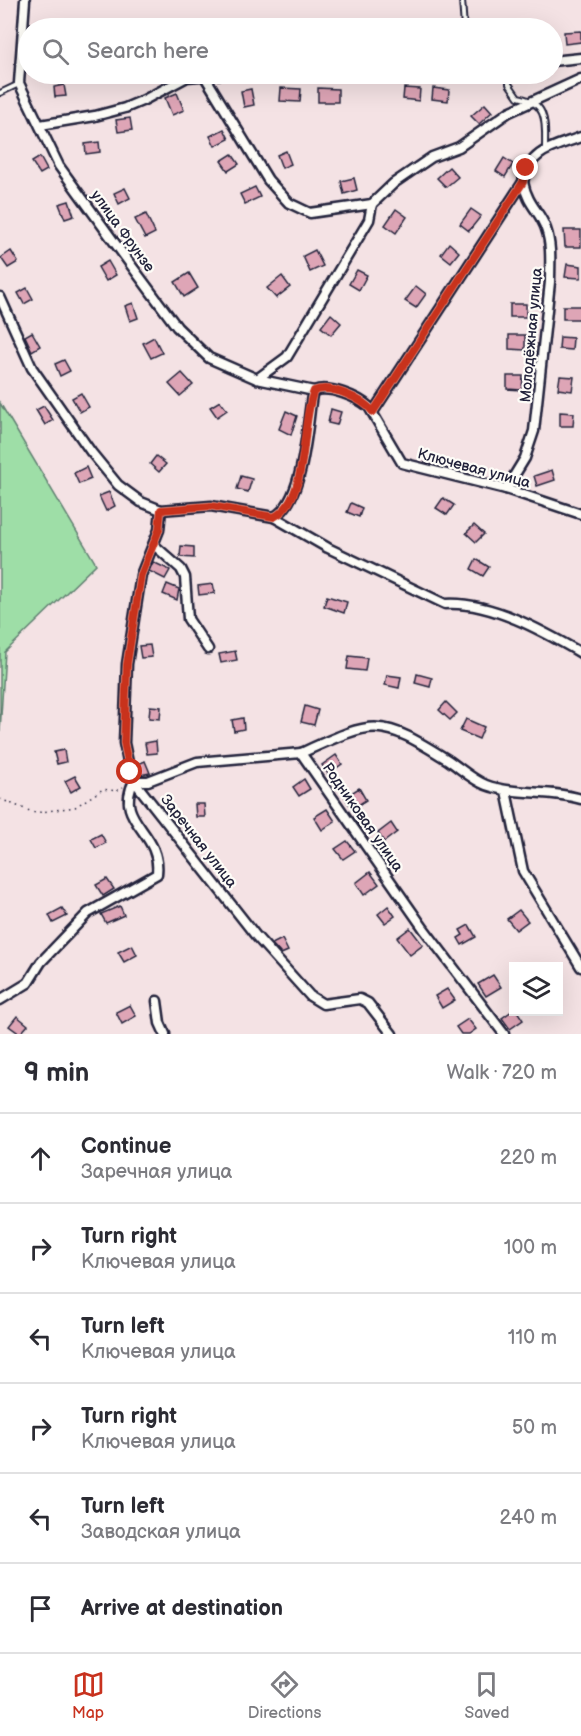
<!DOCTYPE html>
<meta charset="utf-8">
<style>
:root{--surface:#fff;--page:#f2f2f3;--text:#2b2b33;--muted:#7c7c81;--line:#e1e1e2;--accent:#c8321e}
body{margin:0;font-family:"Balsamiq Sans",sans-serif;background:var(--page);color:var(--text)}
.controls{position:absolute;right:18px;bottom:18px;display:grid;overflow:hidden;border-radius:0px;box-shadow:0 6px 24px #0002}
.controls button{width:54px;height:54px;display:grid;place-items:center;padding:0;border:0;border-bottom:2px solid var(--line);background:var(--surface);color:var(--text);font:30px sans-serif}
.stop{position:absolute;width:18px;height:18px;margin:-14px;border:4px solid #c8321e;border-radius:50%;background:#fff}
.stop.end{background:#c8321e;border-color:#fff;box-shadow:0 2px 6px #0008}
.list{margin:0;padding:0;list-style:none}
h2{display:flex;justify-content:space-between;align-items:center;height:78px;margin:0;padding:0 24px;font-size:26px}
h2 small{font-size:20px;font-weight:400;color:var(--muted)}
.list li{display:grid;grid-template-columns:39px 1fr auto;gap:18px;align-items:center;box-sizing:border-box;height:90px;padding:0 24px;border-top:2px solid var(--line)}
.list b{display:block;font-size:22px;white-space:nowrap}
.list p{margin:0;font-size:20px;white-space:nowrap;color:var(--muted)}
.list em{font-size:20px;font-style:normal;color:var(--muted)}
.icon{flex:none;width:33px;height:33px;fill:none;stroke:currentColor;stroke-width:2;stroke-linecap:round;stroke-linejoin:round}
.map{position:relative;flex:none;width:581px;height:1034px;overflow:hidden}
.search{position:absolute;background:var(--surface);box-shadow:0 6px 24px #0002;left:18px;right:18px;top:18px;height:66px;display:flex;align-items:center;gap:15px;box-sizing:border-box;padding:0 21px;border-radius:33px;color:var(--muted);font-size:22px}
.sheet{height:618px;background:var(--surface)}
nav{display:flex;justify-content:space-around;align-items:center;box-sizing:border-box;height:84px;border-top:2px solid var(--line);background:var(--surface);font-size:16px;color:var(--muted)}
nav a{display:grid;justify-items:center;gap:3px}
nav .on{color:var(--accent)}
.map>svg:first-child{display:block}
.green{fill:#9edea7;stroke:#608071;stroke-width:1.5}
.building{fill:#dea5b6;stroke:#22223b;stroke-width:1.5}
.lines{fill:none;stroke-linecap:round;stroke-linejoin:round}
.service-casing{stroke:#22223b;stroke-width:8}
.minor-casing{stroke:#22223b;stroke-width:13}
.path{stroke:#22223b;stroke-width:1.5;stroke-dasharray:1.5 4.5;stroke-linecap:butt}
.service{stroke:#fdfcf7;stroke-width:4}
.minor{stroke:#fdfcf7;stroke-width:8}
.route{stroke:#c8321e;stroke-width:8}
.labels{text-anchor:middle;stroke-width:4.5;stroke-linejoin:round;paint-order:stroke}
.street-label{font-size:15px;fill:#22223b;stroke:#fdfcf7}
</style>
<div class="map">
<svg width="581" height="1034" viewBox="0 0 581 1034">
<rect width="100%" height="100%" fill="#f4e2e4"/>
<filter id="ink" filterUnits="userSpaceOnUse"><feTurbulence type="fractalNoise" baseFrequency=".0167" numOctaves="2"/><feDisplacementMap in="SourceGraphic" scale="12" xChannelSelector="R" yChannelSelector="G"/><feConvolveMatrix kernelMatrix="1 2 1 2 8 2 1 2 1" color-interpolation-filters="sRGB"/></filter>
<g filter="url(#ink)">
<path class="green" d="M0 403 96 564 5 652 0 732Z"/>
<g class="building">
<path d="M581 31V42L565 44 564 32Z"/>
<path d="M64 85 66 96 55 97 54 87Z"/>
<path d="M281 88 301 89 300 102 280 101Z"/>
<path d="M318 88 338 89V102H318Z"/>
<path d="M404 88 420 89 419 101 403 99Z"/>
<path d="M433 88 449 90 448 101 432 99Z"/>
<path d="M251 89 254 105 244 107 241 91Z"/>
<path d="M177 93 184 110 172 115 165 98Z"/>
<path d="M485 104 492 112 479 124 471 116Z"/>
<path d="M130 118 132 130 118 132 116 120Z"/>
<path d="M224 129 229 139 215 146 210 136Z"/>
<path d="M99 142 100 152 86 154 85 144Z"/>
<path d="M286 151 291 164 282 168 277 155Z"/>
<path d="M232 154 239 164 228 171 221 161Z"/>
<path d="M40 157 47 170 40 174 32 162Z"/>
<path d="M504 158 513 164 505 177 496 171Z"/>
<path d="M449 167 458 177 446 187 437 178Z"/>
<path d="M354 178 357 190 344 194 341 181Z"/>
<path d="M255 187 260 197 245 204 240 194Z"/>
<path d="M125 188 130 198 119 204 114 193Z"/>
<path d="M69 201 74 216 65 219 59 204Z"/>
<path d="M396 209 407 217 396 233 385 225Z"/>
<path d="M471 209 481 216 469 231 460 224Z"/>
<path d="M146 214 155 233 145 238 135 219Z"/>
<path d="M564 230H581V247H565Z"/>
<path d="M449 243 459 252 451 262 441 254Z"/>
<path d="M315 250 323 266 310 272 303 256Z"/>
<path d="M11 251 18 262 8 268 1 258Z"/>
<path d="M108 261 116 275 106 281 98 267Z"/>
<path d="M567 264 581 266V278L565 277Z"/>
<path d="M357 270 367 275 359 290 349 284Z"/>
<path d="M189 273 198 288 184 297 175 282Z"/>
<path d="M282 276 290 287 276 298 267 288Z"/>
<path d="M416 286 426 294 416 308 405 301Z"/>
<path d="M27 288 33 299 24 304 18 293Z"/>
<path d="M133 303 138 318 130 321 125 306Z"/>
<rect x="510" y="304" width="16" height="13"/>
<rect x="563" y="306" width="18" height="13"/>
<path d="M331 314 341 323 331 335 321 327Z"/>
<path d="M32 332 40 346 32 351 25 336Z"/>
<path d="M509 335H525V350L509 349Z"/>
<path d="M154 337 162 353 151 358 143 343Z"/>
<path d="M560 337 573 338 572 350 559 349Z"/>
<path d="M64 360 70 371 60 376 55 364Z"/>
<path d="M182 373 193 385 180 396 169 384Z"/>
<path d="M507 376H523L522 390 507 389Z"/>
<path d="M560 376 574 377 572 391 558 389Z"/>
<path d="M81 393 89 407 80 412 72 398Z"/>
<path d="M220 401 227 410 217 417 210 407Z"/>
<path d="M44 406 53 420 45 425 36 410Z"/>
<path d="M331 409 341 412 337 425 328 423Z"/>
<path d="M286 411 297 416 291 435 279 429Z"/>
<path d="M560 412 574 413 573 426H560Z"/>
<path d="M156 456 166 464 159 472 150 464Z"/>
<path d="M86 467 91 479 79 484 74 473Z"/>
<path d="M552 470 555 480 537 486 534 476Z"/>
<path d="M241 476 252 479 248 492 237 489Z"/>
<path d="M109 492 115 506 106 511 99 496Z"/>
<path d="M443 498 454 505 447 515 436 508Z"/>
<path d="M351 503 362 508 359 517 347 512Z"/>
<path d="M474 525 484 534 476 542 466 533Z"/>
<path d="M181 546 194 547V558L180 557Z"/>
<path d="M476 559 489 567 483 576 471 569Z"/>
<path d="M153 562 170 570 165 579 149 571Z"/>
<path d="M167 584 179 589 177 600 163 594Z"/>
<path d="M213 584 215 593 199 595 198 586Z"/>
<path d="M327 596 347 602 344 613 324 606Z"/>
<path d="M150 645 152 657 141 658 139 646Z"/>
<path d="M235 651 237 660 221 663 219 654Z"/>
<path d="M349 656 367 658 365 671 347 669Z"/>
<path d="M417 674 432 678 430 687 415 683Z"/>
<path d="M387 675 401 677 399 688 385 685Z"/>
<path d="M446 702 457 713 450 720 439 710Z"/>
<path d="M150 706 161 707 160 719 149 718Z"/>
<path d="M305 706 318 710 314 725 301 722Z"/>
<path d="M243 718 244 729 234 731 232 720Z"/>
<path d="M466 719 484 727 479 739 460 731Z"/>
<path d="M156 741 157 753 147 754 145 743Z"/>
<path d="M64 750 66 762 57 764 54 752Z"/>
<path d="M336 755 342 764 328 774 322 765Z"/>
<path d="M145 761 150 773 140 775 136 765Z"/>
<path d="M75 776 81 786 71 792 65 781Z"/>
<path d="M304 779 310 789 299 796 293 787Z"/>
<path d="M359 788 366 800 352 809 345 797Z"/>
<path d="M195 804H204L205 817H196Z"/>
<path d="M327 809 335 821 322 830 314 817Z"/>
<path d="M391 823 397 832 384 842 378 833Z"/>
<path d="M101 834 106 843 96 848 91 839Z"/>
<path d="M347 841 355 851 343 859 335 849Z"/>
<path d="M370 872 379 884 364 895 356 883Z"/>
<path d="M107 879 114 889 103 896 96 885Z"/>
<path d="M120 906 124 915 106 923 101 914Z"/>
<path d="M388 906 395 916 385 923 378 914Z"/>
<path d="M62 908 67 916 53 923 49 915Z"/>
<path d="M519 910 528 921 516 930 507 919Z"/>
<path d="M469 925 476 937 462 945 458 938 463 935 460 930Z"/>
<path d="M410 928 423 945 410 955 397 938Z"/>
<path d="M282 939 288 951 281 954 272 944Z"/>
<path d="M132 945 137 955 124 962 118 952Z"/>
<path d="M493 975 501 987 486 996 478 984Z"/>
<path d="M447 989 455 1000 442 1008 435 996Z"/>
<path d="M130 1005 136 1016 122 1024 116 1012Z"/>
<path d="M512 1011H517L523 1020 510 1029 502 1018Z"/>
<path d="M17 1016 28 1025 20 1034 9 1026Z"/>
<path d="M468 1019 476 1029 469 1034H461L456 1027Z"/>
</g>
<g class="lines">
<g class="service-casing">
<g id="service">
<path d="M462 0 464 28"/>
<path d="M509 74V84L518 97C549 103 545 124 545 150"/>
<path d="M0 93 19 84"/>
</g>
</g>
<g class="minor-casing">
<g id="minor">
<path d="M25 0 19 83 59 166 125 257 177 327 209 358 257 379 314 391"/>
<path d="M552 61 581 58"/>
<path d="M204 75 268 180 289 203 310 213 372 204 394 183 432 157 459 147 509 112 581 79"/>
<path d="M40 125 95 116 125 108 144 100 187 77 222 74"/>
<path d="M0 297 32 368 91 452 118 485 141 502 161 510 211 506 274 517C304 502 307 425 312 395L314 391C329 385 358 397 369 407L402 463 506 489 581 514"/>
<path d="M257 379 287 357 369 220 372 204"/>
<path d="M373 412 523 182C529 150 554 147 581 137"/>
<path d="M506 489 525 458 534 431 550 282C550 265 552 246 546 229 540 211 528 206 523 182"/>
<path d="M161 510 159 530 141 575 127 664 124 743 130 772 134 781 256 936 310 996 323 1004 360 999 368 1003 392 1034"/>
<path d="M274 517 328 548 445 604C490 601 543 631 581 653"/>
<path d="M154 545 181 569 185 577 188 619 208 649"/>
<path d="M301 753C374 720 379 716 448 760 460 768 473 780 486 785 516 796 550 789 581 799"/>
<path d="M134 781H148L197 762 301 753 424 929 504 1034"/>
<path d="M506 791 523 871 581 967"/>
<path d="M0 1000 28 983 41 962 88 913 157 874C162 831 113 822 134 781"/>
<path d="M157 1001 160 1023 165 1034"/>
</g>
</g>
<path class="path" d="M0 799 35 813 75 807 103 789 116 791 123 787"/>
<use href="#service" class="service"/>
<use href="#minor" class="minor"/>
</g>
</g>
<g class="lines" filter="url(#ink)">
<path class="route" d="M130 772 124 743 127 664 141 575 159 530 161 510 211 506 274 517C310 499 300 424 314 391 331 384 363 399 373 412L523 182 526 168"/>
</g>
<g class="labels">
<g class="street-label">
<text transform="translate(123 231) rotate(54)" y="5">улица Фрунзе</text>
<text transform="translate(531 335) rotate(-85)" y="5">Молодёжная улица</text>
<text transform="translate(474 468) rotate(15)" y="5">Ключевая улица</text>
<text transform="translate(363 817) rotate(55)" y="5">Родниковая улица</text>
<text transform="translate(199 841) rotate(52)" y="5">Заречная улица</text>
</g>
</g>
</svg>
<div class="controls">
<button><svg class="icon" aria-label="layers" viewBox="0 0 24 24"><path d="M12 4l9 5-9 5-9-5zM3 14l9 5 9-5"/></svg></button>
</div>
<div class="stop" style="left:130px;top:772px"></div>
<div class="stop end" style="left:526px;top:168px"></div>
<div class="search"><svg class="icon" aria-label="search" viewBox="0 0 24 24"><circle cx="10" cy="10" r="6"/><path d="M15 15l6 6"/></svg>Search here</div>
</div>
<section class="sheet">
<h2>9 min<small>Walk · 720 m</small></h2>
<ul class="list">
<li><svg class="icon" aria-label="ahead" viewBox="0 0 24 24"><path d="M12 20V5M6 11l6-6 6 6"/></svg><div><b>Continue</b><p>Заречная улица</p></div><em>220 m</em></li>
<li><svg class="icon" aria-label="right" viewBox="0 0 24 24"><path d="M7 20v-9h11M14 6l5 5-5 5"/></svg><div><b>Turn right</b><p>Ключевая улица</p></div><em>100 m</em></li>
<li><svg class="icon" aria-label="left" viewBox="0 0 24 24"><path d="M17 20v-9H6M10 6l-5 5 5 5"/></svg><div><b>Turn left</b><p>Ключевая улица</p></div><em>110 m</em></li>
<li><svg class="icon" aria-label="right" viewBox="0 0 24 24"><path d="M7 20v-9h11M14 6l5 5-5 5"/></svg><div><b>Turn right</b><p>Ключевая улица</p></div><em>50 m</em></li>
<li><svg class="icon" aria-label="left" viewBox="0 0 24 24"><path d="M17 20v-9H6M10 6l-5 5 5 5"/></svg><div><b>Turn left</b><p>Заводская улица</p></div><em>240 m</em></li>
<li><svg class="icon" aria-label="arrive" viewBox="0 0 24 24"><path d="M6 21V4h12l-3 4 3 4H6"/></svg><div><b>Arrive at destination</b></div></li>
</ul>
</section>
<nav>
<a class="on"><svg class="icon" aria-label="map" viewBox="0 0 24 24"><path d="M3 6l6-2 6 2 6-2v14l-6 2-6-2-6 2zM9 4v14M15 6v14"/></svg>Map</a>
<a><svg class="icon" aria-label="directions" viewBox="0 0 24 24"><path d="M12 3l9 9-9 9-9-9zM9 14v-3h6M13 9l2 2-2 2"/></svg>Directions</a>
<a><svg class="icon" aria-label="saved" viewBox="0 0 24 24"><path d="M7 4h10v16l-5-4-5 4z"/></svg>Saved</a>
</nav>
